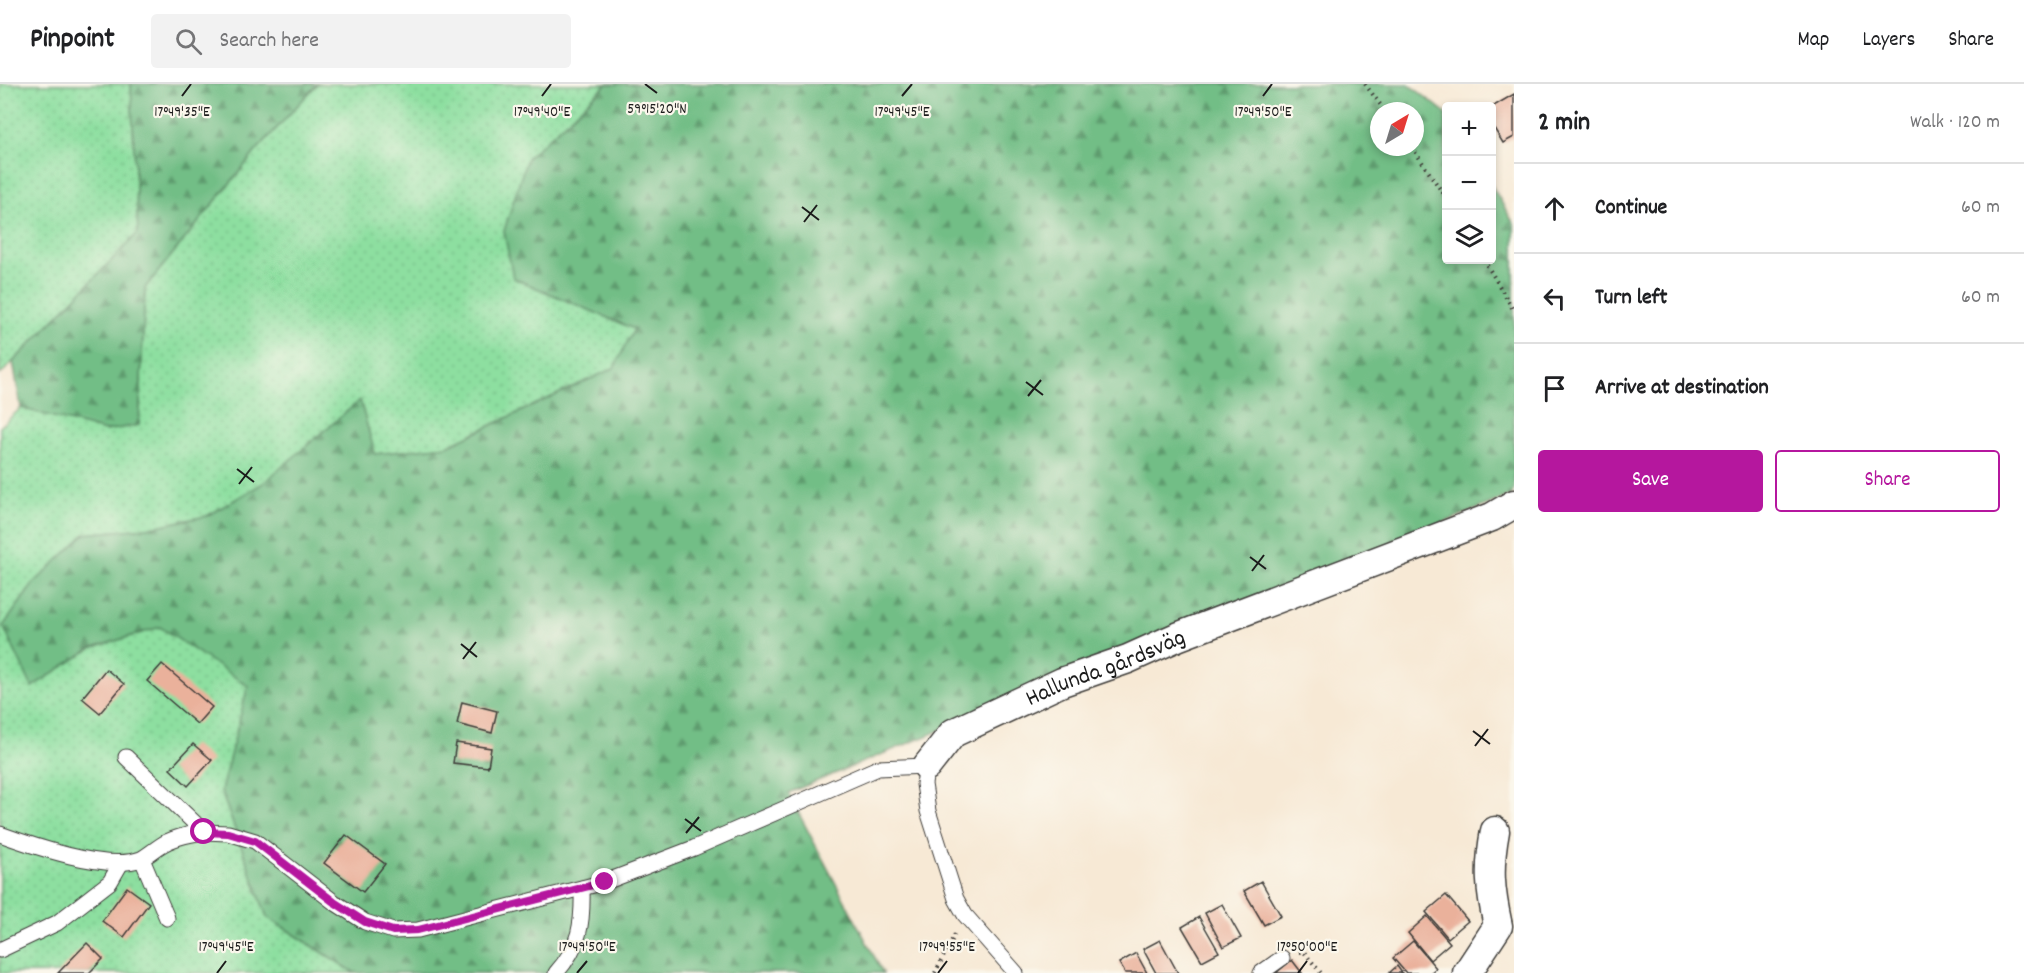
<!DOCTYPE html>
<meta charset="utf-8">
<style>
:root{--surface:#fff;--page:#f2f2f2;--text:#202124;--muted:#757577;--line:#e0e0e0;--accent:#b5179e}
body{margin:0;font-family:Dekko,sans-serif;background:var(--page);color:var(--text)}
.controls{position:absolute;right:18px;top:18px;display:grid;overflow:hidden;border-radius:6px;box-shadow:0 3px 9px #0003}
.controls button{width:54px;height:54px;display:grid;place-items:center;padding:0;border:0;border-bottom:2px solid var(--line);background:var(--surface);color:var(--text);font:30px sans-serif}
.compass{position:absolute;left:1370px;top:18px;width:54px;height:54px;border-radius:50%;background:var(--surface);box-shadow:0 3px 9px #0003;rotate:38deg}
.stop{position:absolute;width:18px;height:18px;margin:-14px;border:4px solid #b5179e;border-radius:50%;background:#fff}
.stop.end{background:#b5179e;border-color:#fff;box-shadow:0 2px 6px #0008}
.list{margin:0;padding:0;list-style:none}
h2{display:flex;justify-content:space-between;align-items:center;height:78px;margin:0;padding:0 24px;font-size:26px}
h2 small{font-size:20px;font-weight:400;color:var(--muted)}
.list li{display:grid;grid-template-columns:39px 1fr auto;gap:18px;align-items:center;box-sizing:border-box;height:90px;padding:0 24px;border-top:2px solid var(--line)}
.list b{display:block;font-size:22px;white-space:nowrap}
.list em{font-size:20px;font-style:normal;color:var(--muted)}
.actions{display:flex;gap:12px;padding:18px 24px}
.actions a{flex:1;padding:14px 0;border:2px solid var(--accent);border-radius:6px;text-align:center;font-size:21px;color:var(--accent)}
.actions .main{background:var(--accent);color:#fff}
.icon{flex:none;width:33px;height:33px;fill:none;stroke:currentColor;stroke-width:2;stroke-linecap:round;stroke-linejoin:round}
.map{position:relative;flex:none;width:1514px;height:889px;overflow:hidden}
header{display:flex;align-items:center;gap:36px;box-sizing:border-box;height:84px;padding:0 30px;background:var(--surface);border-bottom:2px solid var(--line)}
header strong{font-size:28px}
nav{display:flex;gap:33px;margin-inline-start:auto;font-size:21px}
.search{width:420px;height:54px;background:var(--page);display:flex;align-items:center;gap:15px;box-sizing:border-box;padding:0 21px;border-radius:6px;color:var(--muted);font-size:22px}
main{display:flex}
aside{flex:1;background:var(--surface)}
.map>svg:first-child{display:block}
.grass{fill:url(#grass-dots);stroke:#547e5e;stroke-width:1.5}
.forest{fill:url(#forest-firs);stroke:#476d51;stroke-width:1.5;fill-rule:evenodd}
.building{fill:#eab19b}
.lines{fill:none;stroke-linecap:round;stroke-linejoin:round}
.lane-casing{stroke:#3d3b38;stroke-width:17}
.street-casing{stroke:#3d3b38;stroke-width:31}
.path{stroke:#3d3b38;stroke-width:4;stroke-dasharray:1.5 4.5;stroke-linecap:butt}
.lane{stroke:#fff;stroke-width:15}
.street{stroke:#fff;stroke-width:28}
.route{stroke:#b5179e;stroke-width:8}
.ticks{fill:none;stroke:#1c1c1c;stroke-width:2}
.labels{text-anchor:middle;stroke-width:4.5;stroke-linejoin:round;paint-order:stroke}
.street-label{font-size:24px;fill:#1c1c1c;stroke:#fbf7ec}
.ticks-label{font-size:15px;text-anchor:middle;fill:#1c1c1c;stroke:#fbf7ec;stroke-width:4.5;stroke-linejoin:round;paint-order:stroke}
</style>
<header>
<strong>Pinpoint</strong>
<div class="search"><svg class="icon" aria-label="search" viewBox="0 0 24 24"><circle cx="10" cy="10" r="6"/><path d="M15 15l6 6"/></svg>Search here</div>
<nav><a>Map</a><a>Layers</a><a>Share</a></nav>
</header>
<main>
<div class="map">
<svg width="1514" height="889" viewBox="0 0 1514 889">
<defs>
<pattern id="grass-dots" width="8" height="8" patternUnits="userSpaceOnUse" patternTransform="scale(1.5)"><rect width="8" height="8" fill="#8ddfa0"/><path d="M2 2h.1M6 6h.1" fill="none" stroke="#79bf89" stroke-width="1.8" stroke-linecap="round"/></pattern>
<pattern id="forest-firs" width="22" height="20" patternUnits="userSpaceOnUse" patternTransform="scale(1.5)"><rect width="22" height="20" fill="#72be86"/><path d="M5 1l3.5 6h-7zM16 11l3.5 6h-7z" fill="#5d9a6d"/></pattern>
</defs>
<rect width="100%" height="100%" fill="#fbf7ec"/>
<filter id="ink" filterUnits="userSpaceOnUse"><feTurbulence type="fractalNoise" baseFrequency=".0167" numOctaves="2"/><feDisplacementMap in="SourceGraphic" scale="12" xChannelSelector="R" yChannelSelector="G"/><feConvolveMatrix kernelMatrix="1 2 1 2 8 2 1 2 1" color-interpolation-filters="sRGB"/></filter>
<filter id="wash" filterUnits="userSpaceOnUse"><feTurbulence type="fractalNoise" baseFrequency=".008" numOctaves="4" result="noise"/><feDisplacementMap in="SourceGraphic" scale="24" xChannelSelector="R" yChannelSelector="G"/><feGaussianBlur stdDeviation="1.35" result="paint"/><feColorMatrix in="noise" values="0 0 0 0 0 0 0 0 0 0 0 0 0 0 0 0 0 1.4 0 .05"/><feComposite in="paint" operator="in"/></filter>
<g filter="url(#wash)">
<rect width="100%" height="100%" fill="#f7e9d5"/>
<g class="grass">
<path d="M0 0H131L138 149 0 291Z"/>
<path d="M317 0H607L527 74 513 194 635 245 614 284 447 362 375 370 360 317 262 400 207 432 147 444 85 450 32 603 90 565 160 543 249 602 221 707 267 833 355 889H0V343L21 324 105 347 139 341 145 204 257 66Z"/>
</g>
<g class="forest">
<path d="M131 0H317L257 66 145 204 139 341 105 347 21 324 13 278 138 149Z"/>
<path d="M607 0H1409L1446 29V176H1492V102L1514 140V404L1511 411 788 709 883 889H355L267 833 221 707 248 602 160 543 90 565 32 603 3 542 34 499 85 450 147 444 207 432 262 400 360 316 375 370 447 362 614 284 634 245 513 194 504 147 527 74ZM1379 27H1415V63H1379Z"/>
</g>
<g id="blocks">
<g class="building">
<path d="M1514 10V53L1503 59 1492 41V23Z"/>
<path d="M162 580 212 623 197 640 147 597Z"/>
<path d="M106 585 124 600 100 629 82 614Z"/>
<path d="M462 618 497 627 492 649 457 640Z"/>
<path d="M456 659 491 664 488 683 453 679Z"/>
<path d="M193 660 212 676 188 702 170 685Z"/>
<path d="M346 751 385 780 363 808 324 779Z"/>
<path d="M1261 797 1281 832 1264 841 1244 807Z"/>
<path d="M127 803 149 819 124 853 102 837Z"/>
<path d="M1446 811 1468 837 1448 854 1426 828Z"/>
<path d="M1222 820 1241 854 1223 863 1205 829Z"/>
<path d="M1427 832 1450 859 1430 876 1408 849Z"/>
<path d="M1199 833 1219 868 1202 877 1182 843Z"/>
<path d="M1160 856 1178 889H1156L1143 865Z"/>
<path d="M1413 857 1436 884 1430 889H1406L1393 874Z"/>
<path d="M87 859 103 875 89 889H58Z"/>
<path d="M1136 869 1147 889H1125L1119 879Z"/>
<path d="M1292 876 1302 889H1276Z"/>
<path d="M1397 882 1402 889H1389Z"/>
</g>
</g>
</g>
<g filter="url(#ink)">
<use href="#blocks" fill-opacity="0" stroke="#3d3b38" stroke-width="1.5"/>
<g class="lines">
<g class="lane-casing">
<g id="lane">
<path d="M126 673 204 748 228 749 255 757 334 818 365 838 393 847 418 846 605 798 694 764 878 684 927 682 924 700 928 727 956 815 965 831 1016 889"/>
<path d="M0 750C33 762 107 788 141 775 147 772 154 766 160 762 173 753 189 750 204 748"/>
<path d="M142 775 167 834"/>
<path d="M0 866 57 839 110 798 121 779"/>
<path d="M556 889C580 862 583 840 582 804"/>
<path d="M1261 889 1282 874"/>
</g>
</g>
<g class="street-casing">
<g id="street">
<path id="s1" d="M927 682 953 649 1062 598 1128 575 1177 553 1492 433 1514 420"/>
<path d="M1467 889 1498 842C1490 805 1488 785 1495 747"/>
</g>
</g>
<g class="path">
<path d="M1365 0 1385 27"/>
<path d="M1412 63 1446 114"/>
<path d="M1484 176 1514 227"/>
<path d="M1299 868H1304L1321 889"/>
<path d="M935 889 955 850"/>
</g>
<use href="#lane" class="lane"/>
<use href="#street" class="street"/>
</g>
</g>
<g class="lines" filter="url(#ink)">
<path class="route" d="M204 748 228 749 255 757 334 818 365 838 393 847 418 846 605 798"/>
</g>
<path class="ticks" d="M645 0 657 9M182 12 191 0M542 12 551 0M902 12 912 0M1263 12 1272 0M802 123 819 136M804 138 817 121M1026 298 1043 311M1028 312 1041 296M237 385 254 398M239 400 252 383M1250 473 1266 485M1252 487 1264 471M461 560 477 573M463 575 476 558M1473 647 1490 660M1475 662 1488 645M685 735 701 747M686 749 699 733M217 889 226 877M577 889 587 877M938 889 947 877M1298 889 1307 877"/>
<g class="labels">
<g class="street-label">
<text dy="8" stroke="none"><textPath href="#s1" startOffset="208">Hallunda gårdsväg</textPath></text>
</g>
</g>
<g class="ticks-label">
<text x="657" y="29">59°15'20"N</text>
<text x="182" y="32">17°49'35"E</text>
<text x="902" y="32">17°49'45"E</text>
<text x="1263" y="32">17°49'50"E</text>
<text x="542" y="32">17°49'40"E</text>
<text x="226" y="867">17°49'45"E</text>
<text x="587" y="867">17°49'50"E</text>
<text x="947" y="867">17°49'55"E</text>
<text x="1307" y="867">17°50'00"E</text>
</g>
</svg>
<div class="controls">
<button>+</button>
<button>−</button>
<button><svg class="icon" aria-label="layers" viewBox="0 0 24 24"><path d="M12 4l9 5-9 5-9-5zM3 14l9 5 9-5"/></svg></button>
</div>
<svg class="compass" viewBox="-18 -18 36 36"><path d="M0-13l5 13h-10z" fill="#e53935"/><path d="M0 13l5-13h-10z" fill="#757577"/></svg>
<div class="stop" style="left:204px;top:748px"></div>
<div class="stop end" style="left:605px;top:798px"></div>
</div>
<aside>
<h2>2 min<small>Walk · 120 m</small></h2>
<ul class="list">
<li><svg class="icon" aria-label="ahead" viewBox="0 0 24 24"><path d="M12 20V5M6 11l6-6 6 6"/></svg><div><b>Continue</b></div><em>60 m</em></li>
<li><svg class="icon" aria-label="left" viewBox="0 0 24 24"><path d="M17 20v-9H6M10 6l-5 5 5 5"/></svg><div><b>Turn left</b></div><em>60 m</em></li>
<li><svg class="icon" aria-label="arrive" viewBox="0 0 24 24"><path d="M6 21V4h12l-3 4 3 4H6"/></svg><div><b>Arrive at destination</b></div></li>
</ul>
<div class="actions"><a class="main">Save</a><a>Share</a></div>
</aside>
</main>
